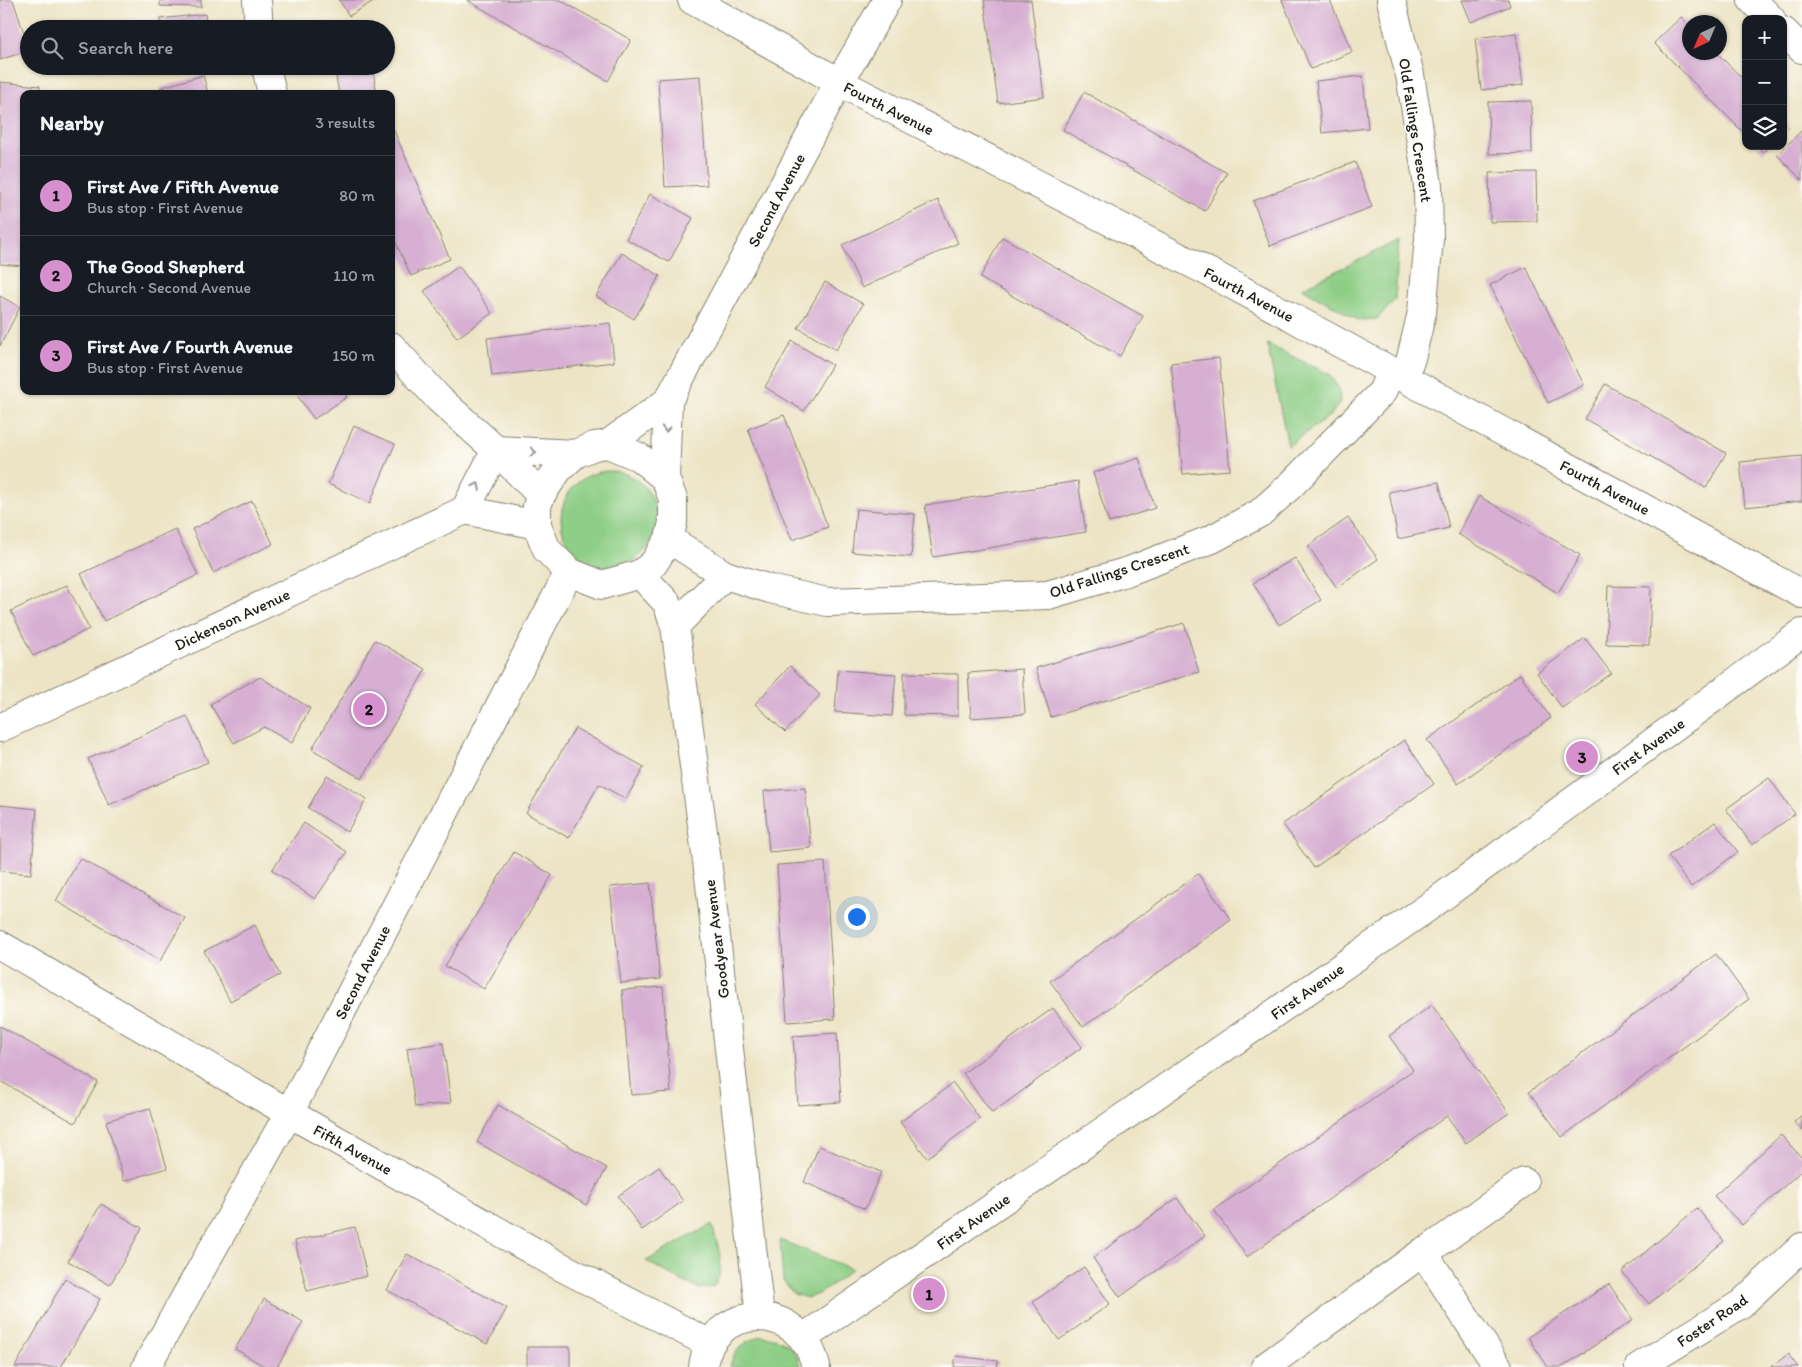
<!DOCTYPE html>
<meta charset="utf-8">
<style>
:root{--surface:#171b24;--page:#20242c;--text:#f1f3f6;--muted:#9ea1a6;--line:#363941;--accent:#d690ce}
body{margin:0;font-family:Itim,sans-serif;background:var(--page);color:var(--text)}
.controls{position:absolute;right:15px;top:15px;display:grid;overflow:hidden;border-radius:10px;box-shadow:0 1px 4px #0004}
.controls button{width:45px;height:45px;display:grid;place-items:center;padding:0;border:0;border-bottom:1px solid var(--line);background:var(--surface);color:var(--text);font:25px sans-serif}
.compass{position:absolute;left:1682px;top:15px;width:45px;height:45px;border-radius:50%;background:var(--surface);box-shadow:0 1px 4px #0004;rotate:224deg}
.you{position:absolute;left:856px;top:916px;width:18px;height:18px;margin:-12px;border:4px solid #fff;border-radius:50%;background:#1a73e8;box-shadow:0 0 0 8px #1a73e833}
.badge{display:grid;place-items:center;width:32px;height:32px;border-radius:50%;background:var(--accent);color:#111;font-size:16px;font-weight:700}
.pin{position:absolute;translate:-50% -50%;border:2px solid #fff;box-shadow:0 1px 5px #0006}
.list{margin:0;padding:0;list-style:none}
h2{display:flex;justify-content:space-between;align-items:center;height:65px;margin:0;padding:0 20px;font-size:21px}
h2 small{font-size:16px;font-weight:400;color:var(--muted)}
.list li{display:grid;grid-template-columns:32px 1fr auto;gap:15px;align-items:center;box-sizing:border-box;height:80px;padding:0 20px;border-top:1px solid var(--line)}
.list b{display:block;font-size:19px;white-space:nowrap}
.list p{margin:0;font-size:16px;white-space:nowrap;color:var(--muted)}
.list em{font-size:16px;font-style:normal;color:var(--muted)}
.icon{flex:none;width:28px;height:28px;fill:none;stroke:currentColor;stroke-width:2;stroke-linecap:round;stroke-linejoin:round}
.map{position:relative;flex:none;width:1802px;height:1367px;overflow:hidden}
.search{position:absolute;background:var(--surface);box-shadow:0 1px 4px #0004;left:20px;top:20px;width:375px;height:55px;display:flex;align-items:center;gap:12px;box-sizing:border-box;padding:0 18px;border-radius:28px;color:var(--muted);font-size:19px}
.panel{position:absolute;background:var(--surface);box-shadow:0 1px 4px #0004;left:20px;top:90px;width:375px;height:305px;border-radius:10px}
.map>svg:first-child{display:block}
.green{fill:#8ece86;stroke:#557551}
.building{fill:#d6afd2}
.lines{fill:none;stroke-linecap:round;stroke-linejoin:round}
.minor-casing{stroke:#848070;stroke-width:30}
.minor{stroke:#fff;stroke-width:28}
.oneway{stroke:#999}
.labels{text-anchor:middle;stroke-width:4;stroke-linejoin:round;paint-order:stroke}
.street-label{font-size:16px;fill:#1c1c1c;stroke:#fdfcf7}
</style>
<div class="map">
<svg width="1802" height="1367" viewBox="0 0 1802 1367">
<rect width="100%" height="100%" fill="#fdfcf7"/>
<filter id="ink" filterUnits="userSpaceOnUse"><feTurbulence type="fractalNoise" baseFrequency=".02" numOctaves="2"/><feDisplacementMap in="SourceGraphic" scale="10" xChannelSelector="R" yChannelSelector="G"/><feConvolveMatrix kernelMatrix="1 2 1 2 8 2 1 2 1" color-interpolation-filters="sRGB"/></filter>
<filter id="wash" filterUnits="userSpaceOnUse"><feTurbulence type="fractalNoise" baseFrequency=".0096" numOctaves="4" result="noise"/><feDisplacementMap in="SourceGraphic" scale="20" xChannelSelector="R" yChannelSelector="G"/><feGaussianBlur stdDeviation="1.12" result="paint"/><feColorMatrix in="noise" values="0 0 0 0 0 0 0 0 0 0 0 0 0 0 0 0 0 1.4 0 .05"/><feComposite in="paint" operator="in"/></filter>
<g filter="url(#wash)">
<rect width="100%" height="100%" fill="#ede4c5"/>
<g class="green">
<path d="M1399 240 1395 300 1377 319 1358 320 1302 288Z"/>
<path d="M1267 344 1329 374 1339 389 1340 402 1331 415 1288 446Z"/>
<circle cx="609" cy="519" r="48"/>
<path d="M712 1224C717 1245 728 1268 713 1287L700 1289 682 1281 646 1261Z"/>
<path d="M780 1240 852 1269 821 1293 807 1298 794 1294 783 1281Z"/>
<path d="M762 1336C782 1338 796 1346 800 1367H730C734 1349 745 1340 762 1336Z"/>
</g>
<g id="blocks">
<g class="building">
<path d="M0 0H13L29 48V50L0 60Z"/>
<path d="M160 0H201V7L160 6Z"/>
<path d="M339 0H375L349 16Z"/>
<path d="M467 0H560L631 40 608 81Z"/>
<path d="M984 0H1031L1044 97 998 103Z"/>
<path d="M1282 0H1330L1352 52 1311 69Z"/>
<path d="M1462 0H1508L1510 6 1471 22Z"/>
<path d="M205 14 207 29H161L160 19Z"/>
<path d="M1681 17 1690 26V52H1716L1746 82V135L1654 43Z"/>
<path d="M1516 33 1523 85 1481 90 1475 38Z"/>
<path d="M165 66H206V68L166 72Z"/>
<path d="M334 66H372L377 94H339Z"/>
<path d="M203 75 208 94H162L160 88Z"/>
<path d="M700 76 707 185 665 187 658 79Z"/>
<path d="M1363 76 1368 128 1322 133 1316 81Z"/>
<path d="M0 82 40 86 39 94H24V266L0 264Z"/>
<path d="M1084 92 1227 173 1205 211 1063 130Z"/>
<path d="M1531 101 1532 153 1489 154 1488 102Z"/>
<path d="M1783 120 1789 126 1783 132Z"/>
<path d="M391 124 450 259 411 276 391 232Z"/>
<path d="M1802 130V180L1777 155Z"/>
<path d="M1757 146H1769L1763 152Z"/>
<path d="M1355 162 1372 207 1270 246 1253 201Z"/>
<path d="M1536 172 1537 221 1490 222 1489 173Z"/>
<path d="M650 194 693 218 669 262 626 239Z"/>
<path d="M938 200 958 243 862 288 842 245Z"/>
<path d="M1002 237 1143 316 1120 356 980 278Z"/>
<path d="M622 253 660 276 634 319 596 296Z"/>
<path d="M459 266 492 313 457 338 424 291Z"/>
<path d="M1526 267 1584 385 1548 403 1490 285Z"/>
<path d="M825 282 863 304 836 350 798 328Z"/>
<path d="M0 296 20 307 0 346Z"/>
<path d="M610 323 614 362 492 376 487 338Z"/>
<path d="M792 341 832 365 804 411 765 387Z"/>
<path d="M1219 358 1230 470 1183 474 1171 363Z"/>
<path d="M1605 384 1726 453 1706 488 1585 419Z"/>
<path d="M294 391H344L347 397 314 419Z"/>
<path d="M784 415 828 527 792 540 748 429Z"/>
<path d="M354 426 395 444 370 503 328 484Z"/>
<path d="M1802 456V501L1745 507 1740 462Z"/>
<path d="M1139 458 1155 508 1109 523 1093 473Z"/>
<path d="M1078 481 1086 532 933 557 925 505Z"/>
<path d="M1439 482 1449 528 1398 539 1389 492Z"/>
<path d="M1479 496 1580 555 1558 593 1458 534Z"/>
<path d="M252 501 273 544 213 573 192 529Z"/>
<path d="M856 509 915 514 911 557 852 552Z"/>
<path d="M1348 518 1378 559 1337 588 1308 546Z"/>
<path d="M175 529 198 575 104 621 81 574Z"/>
<path d="M1295 558 1321 600 1279 625 1253 583Z"/>
<path d="M67 585 89 629 33 656 11 611Z"/>
<path d="M1608 586 1651 587 1649 645 1606 644Z"/>
<path d="M1184 623 1199 672 1051 717 1036 668Z"/>
<path d="M1585 638 1611 673 1562 708 1537 673Z"/>
<path d="M375 640 426 669 362 779 312 749Z"/>
<path d="M790 666 820 695 785 732 755 704Z"/>
<path d="M1022 669 1025 714 971 718 968 673Z"/>
<path d="M838 670 896 674 892 716 835 712Z"/>
<path d="M904 673 958 674V716L904 715Z"/>
<path d="M1520 674 1551 718 1458 784 1427 740Z"/>
<path d="M260 677 310 708 292 743 264 727 234 743 210 704Z"/>
<path d="M187 716 208 762 109 805 88 759Z"/>
<path d="M575 728 644 767 626 799 599 784 569 838 526 813Z"/>
<path d="M1404 740 1434 784 1314 868 1283 824Z"/>
<path d="M327 775 367 799 347 832 308 808Z"/>
<path d="M1769 778 1795 814 1752 845 1726 809Z"/>
<path d="M805 788 811 848 769 852 764 791Z"/>
<path d="M0 805 37 809 31 874 0 871Z"/>
<path d="M1715 822 1738 852 1691 887 1668 856Z"/>
<path d="M304 823 347 852 315 899 272 870Z"/>
<path d="M514 852 552 875 484 989 445 966Z"/>
<path d="M80 858 185 918 160 961 56 901Z"/>
<path d="M825 862 835 1019 787 1022 777 865Z"/>
<path d="M1198 874 1231 920 1083 1027 1050 981Z"/>
<path d="M650 883 660 979 621 983 610 887Z"/>
<path d="M255 925 280 975 230 1001 204 951Z"/>
<path d="M1716 954 1749 999 1562 1137 1529 1092Z"/>
<path d="M663 987 671 1092 631 1095 622 990Z"/>
<path d="M1432 1005 1509 1113 1466 1143 1447 1116 1247 1257 1214 1210 1413 1070 1389 1036Z"/>
<path d="M1053 1008 1082 1047 992 1113 963 1073Z"/>
<path d="M0 1026 98 1082 75 1123 0 1081Z"/>
<path d="M837 1033 841 1102 798 1105 793 1036Z"/>
<path d="M443 1043 451 1103 415 1107 407 1048Z"/>
<path d="M953 1083 980 1119 927 1158 900 1122Z"/>
<path d="M498 1105 607 1168 586 1205 477 1142Z"/>
<path d="M150 1108 167 1168 124 1181 106 1121Z"/>
<path d="M1802 1115V1131L1794 1122Z"/>
<path d="M1781 1135 1802 1158V1170L1742 1225 1714 1196Z"/>
<path d="M819 1146 881 1172 865 1209 804 1182Z"/>
<path d="M659 1167 683 1201 642 1230 618 1196Z"/>
<path d="M1177 1198 1205 1236 1120 1297 1093 1258Z"/>
<path d="M101 1204 142 1228 110 1285 68 1261Z"/>
<path d="M1697 1208 1724 1241 1649 1304 1622 1272Z"/>
<path d="M355 1227 367 1276 307 1291 295 1241Z"/>
<path d="M407 1254 507 1308 487 1344 387 1290Z"/>
<path d="M1084 1267 1110 1304 1059 1340 1033 1302Z"/>
<path d="M65 1279 100 1299 61 1367H15Z"/>
<path d="M1609 1284 1633 1320 1562 1367H1548L1528 1337Z"/>
<path d="M264 1299 303 1322 277 1367H266L235 1349Z"/>
<rect x="527" y="1347" width="43" height="20"/>
<path d="M1788 1354 1798 1367H1771Z"/>
<path d="M956 1356 998 1361 997 1367H954Z"/>
</g>
</g>
</g>
<g filter="url(#ink)">
<use href="#blocks" fill-opacity="0" stroke="#848070" stroke-width="1"/>
<g class="lines">
<g class="minor-casing">
<g id="minor">
<path d="M257 0 259 29"/>
<path d="M692 0 839 82 1216 276 1802 594"/>
<path d="M1391 0 1410 75 1428 185 1429 239 1422 312 1411 358 1404 378"/>
<path d="M1752 0 1771 19"/>
<path d="M1783 31 1802 49"/>
<path d="M266 66 272 94"/>
<path d="M391 346 439 399 496 450 465 510 537 525"/>
<path d="M668 401 832 95 887 0"/>
<path d="M608 444 639 457 665 478 673 499V522L669 539 654 563 640 574 602 585 569 572 547 550 537 525V506L541 495 558 470 575 454 594 446Z"/>
<path d="M608 444 668 401 665 478"/>
<path d="M541 495 496 450 575 454"/>
<path d="M669 539 725 575 770 589 827 602 1048 595 1129 571 1212 539 1260 513 1291 485 1382 392 1391 371"/>
<path d="M640 574 667 603 675 626 709 876 760 1316"/>
<path d="M675 626 725 575"/>
<path d="M0 728 465 510"/>
<path d="M0 945 289 1113 556 1264 710 1344"/>
<path d="M1424 1253 1524 1182"/>
<path d="M803 1338 1427 908 1802 633"/>
<path d="M146 1367 289 1113 569 572"/>
<path d="M703 1367C710 1303 801 1298 816 1367"/>
<path d="M1265 1367 1423 1252 1498 1367"/>
<path d="M1639 1367 1741 1304 1802 1247"/>
</g>
</g>
<use href="#minor" class="minor"/>
</g>
<defs><path id="oneway-chevron" d="M-2-3.5L2.5 0L-2 3.5" fill="none" stroke-width="1.6" stroke-linecap="round" stroke-linejoin="round" transform="scale(1.25)"/></defs>
<g class="oneway">
<use href="#oneway-chevron" transform="translate(666 429) rotate(92)"/>
<use href="#oneway-chevron" transform="translate(533 452) rotate(3)"/>
<use href="#oneway-chevron" transform="translate(477 486) rotate(-63)"/>
</g>
</g>
<g class="labels">
<g class="street-label">
<text transform="translate(889 108) rotate(27)" y="6">Fourth Avenue</text>
<text transform="translate(1416 130) rotate(81)" y="6">Old Fallings Crescent</text>
<text transform="translate(776 200) rotate(-62)" y="6">Second Avenue</text>
<text transform="translate(1249 294) rotate(28)" y="6">Fourth Avenue</text>
<text transform="translate(1605 487) rotate(28)" y="6">Fourth Avenue</text>
<text transform="translate(1119 570) rotate(-18)" y="6">Old Fallings Crescent</text>
<text transform="translate(232 619) rotate(-25)" y="6">Dickenson Avenue</text>
<text transform="translate(1648 746) rotate(-36)" y="6">First Avenue</text>
<text transform="translate(716 939) rotate(-97)" y="6">Goodyear Avenue</text>
<text transform="translate(362 972) rotate(-63)" y="6">Second Avenue</text>
<text transform="translate(1307 991) rotate(-35)" y="6">First Avenue</text>
<text transform="translate(353 1149) rotate(29)" y="6">Fifth Avenue</text>
<text transform="translate(973 1221) rotate(-35)" y="6">First Avenue</text>
<text transform="translate(1712 1320) rotate(-34)" y="6">Foster Road</text>
</g>
</g>
</svg>
<div class="controls">
<button>+</button>
<button>−</button>
<button><svg class="icon" aria-label="layers" viewBox="0 0 24 24"><path d="M12 4l9 5-9 5-9-5zM3 14l9 5 9-5"/></svg></button>
</div>
<svg class="compass" viewBox="-18 -18 36 36"><path d="M0-13l5 13h-10z" fill="#e53935"/><path d="M0 13l5-13h-10z" fill="#9ea1a6"/></svg>
<div class="you"></div>
<div class="pin badge" style="left:929px;top:1294px">1</div>
<div class="pin badge" style="left:369px;top:709px">2</div>
<div class="pin badge" style="left:1582px;top:757px">3</div>
<div class="search"><svg class="icon" aria-label="search" viewBox="0 0 24 24"><circle cx="10" cy="10" r="6"/><path d="M15 15l6 6"/></svg>Search here</div>
<section class="panel">
<h2>Nearby<small>3 results</small></h2>
<ul class="list">
<li><span class="badge">1</span><div><b>First Ave / Fifth Avenue</b><p>Bus stop · First Avenue</p></div><em>80 m</em></li>
<li><span class="badge">2</span><div><b>The Good Shepherd</b><p>Church · Second Avenue</p></div><em>110 m</em></li>
<li><span class="badge">3</span><div><b>First Ave / Fourth Avenue</b><p>Bus stop · First Avenue</p></div><em>150 m</em></li>
</ul>
</section>
</div>
